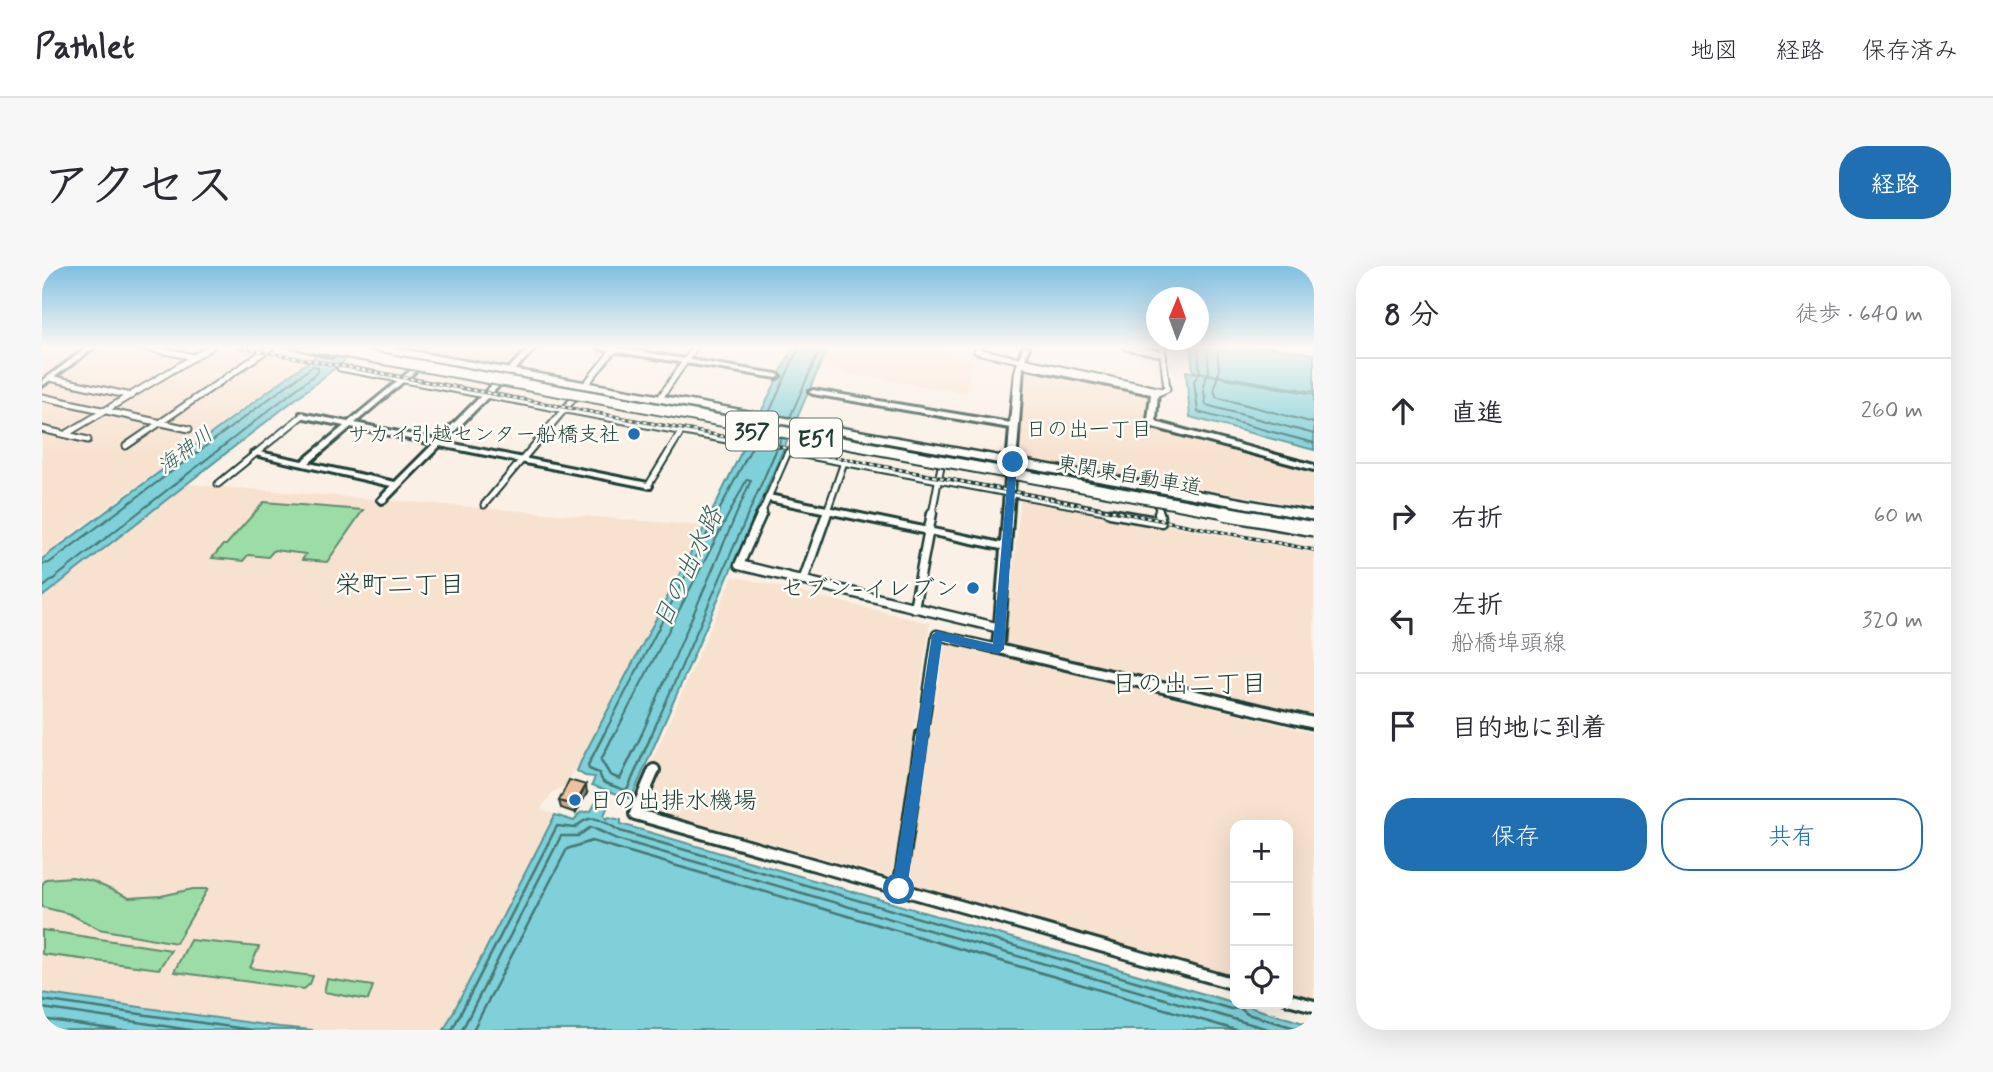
<!DOCTYPE html>
<html lang="ja">
<meta charset="utf-8">
<style>
:root{--surface:#fff;--page:#f7f7f7;--text:#2b2b33;--muted:#7c7c81;--line:#e1e1e2;--accent:#1f6fb2}
body{margin:0;font-family:Mynerve,"Klee One",sans-serif;background:var(--page);color:var(--text)}
.controls{position:absolute;right:21px;bottom:21px;display:grid;overflow:hidden;border-radius:14px;box-shadow:0 7px 28px #0002}
.controls button{width:63px;height:63px;display:grid;place-items:center;padding:0;border:0;border-bottom:2px solid var(--line);background:var(--surface);color:var(--text);font:35px sans-serif}
.compass{position:absolute;left:1104px;top:21px;width:63px;height:63px;border-radius:50%;background:var(--surface);box-shadow:0 7px 28px #0002;rotate:1deg}
.stop{position:absolute;width:21px;height:21px;margin:-16px;border:5px solid #1f6fb2;border-radius:50%;background:#fff}
.stop.end{background:#1f6fb2;border-color:#fff;box-shadow:0 2px 7px #0008}
.list{margin:0;padding:0;list-style:none}
h2{display:flex;justify-content:space-between;align-items:center;height:91px;margin:0;padding:0 28px;font-size:30px}
h2 small{font-size:23px;font-weight:400;color:var(--muted)}
.list li{display:grid;grid-template-columns:46px 1fr auto;gap:21px;align-items:center;box-sizing:border-box;height:105px;padding:0 28px;border-top:2px solid var(--line)}
.list b{display:block;font-size:26px;white-space:nowrap}
.list p{margin:0;font-size:23px;white-space:nowrap;color:var(--muted)}
.list em{font-size:23px;font-style:normal;color:var(--muted)}
.actions{display:flex;gap:14px;padding:21px 28px}
.actions a{flex:1;padding:16px 0;border:2px solid var(--accent);border-radius:28px;text-align:center;font-size:24px;color:var(--accent)}
.actions .main{background:var(--accent);color:#fff}
.icon{flex:none;width:38px;height:38px;fill:none;stroke:currentColor;stroke-width:2;stroke-linecap:round;stroke-linejoin:round}
.map{position:relative;flex:none;width:1272px;height:764px;overflow:hidden;border-radius:28px}
header{display:flex;align-items:center;gap:42px;box-sizing:border-box;height:98px;padding:0 35px;background:var(--surface);border-bottom:2px solid var(--line)}
header strong{font-size:33px}
nav{display:flex;gap:38px;margin-inline-start:auto;font-size:24px}
.intro{display:flex;align-items:center;justify-content:space-between;box-sizing:border-box;height:168px;padding:0 42px}
h1{margin:0;font-size:49px}
.button{padding:18px 32px;border-radius:28px;background:var(--accent);color:#fff;font-size:24px;font-weight:700}
main{display:flex;gap:42px;padding:0 42px}
aside{flex:1;background:var(--surface);border-radius:28px;box-shadow:0 7px 28px #0002}
.map>svg:first-child{display:block}
.built{fill:#f7e2d0}
.green{fill:#9cdca6;stroke:#5e8c6d;stroke-width:2}
.water{fill:#7fd0d8;stroke:#599596;stroke-width:2}
.lines{fill:none;stroke-linecap:round;stroke-linejoin:round}
.shore-far1{stroke:#457876;stroke-width:2}
.shore{stroke:#457876;stroke-width:2.5}
.stream{stroke:#599596;stroke-width:2.5}
.street-far2-casing{stroke:#1f3d34;stroke-width:9}
.street-far1-casing{stroke:#1f3d34;stroke-width:13}
.street-casing{stroke:#1f3d34;stroke-width:16}
.secondary-casing{stroke:#1f3d34;stroke-width:6}
.highway-casing{stroke:#1f3d34;stroke-width:5}
.street-far2{stroke:#fdfcf7;stroke-width:5}
.street-far1{stroke:#fdfcf7;stroke-width:8}
.street{stroke:#fdfcf7;stroke-width:10}
.secondary{fill:#fdfcf7;fill-rule:evenodd}
.highway{fill:#fdfcf7;fill-rule:evenodd}
.rail-casing{stroke:#1f3d34;stroke-width:3.5}
.rail{stroke:#fdfcf7;stroke-width:2;stroke-dasharray:3.5;stroke-linecap:butt}
.highway-bridge-far1-casing{stroke:#1f3d34;stroke-width:14;stroke-linecap:butt}
.highway-bridge-casing{stroke:#1f3d34;stroke-width:18;stroke-linecap:butt}
.highway-bridge-far1{stroke:#fdfcf7;stroke-width:10}
.highway-bridge{stroke:#fdfcf7;stroke-width:13}
.wall{fill:#cea689;stroke:#1f3d34;stroke-width:2}
.shaded-wall{fill:#a7876f;stroke:#1f3d34;stroke-width:2}
.building{fill:#efc19f;stroke:#1f3d34;stroke-width:2}
.route{fill:#1f6fb2}
.poi-dot{fill:#1f6fb2;stroke:#fdfcf7;stroke-width:2.5}
.labels{text-anchor:middle;stroke-width:5;stroke-linejoin:round;paint-order:stroke}
.far-neighbourhood-label{font-size:21px;fill:#1f3d34;stroke:#fdfcf7}
.far-poi-label{font-size:21px;fill:#1f3d34;stroke:#fdfcf7;text-anchor:end}
.far-water-label{font-size:21px;font-style:italic;fill:#37625d;stroke:#fdfcf7}
.far-street-label{font-size:21px;fill:#1f3d34;stroke:#fdfcf7}
.shield{fill:#fdfcf7;stroke:#62766e;stroke-width:2}
.shield-label{font-size:23px;font-weight:bold;fill:#1f3d34}
.poi-label{font-size:24px;fill:#1f3d34;stroke:#fdfcf7;text-anchor:end}
.water-label{font-size:26px;font-style:italic;fill:#37625d;stroke:#fdfcf7}
.neighbourhood-label{font-size:26px;fill:#1f3d34;stroke:#fdfcf7}
</style>
<header>
<strong>Pathlet</strong>
<nav><a>地図</a><a>経路</a><a>保存済み</a></nav>
</header>
<div class="intro"><h1>アクセス</h1><a class="button">経路</a></div>
<main>
<div class="map">
<svg width="1272" height="764" viewBox="0 0 1272 764">
<rect width="100%" height="100%" fill="#faf0e5"/>
<filter id="ink" filterUnits="userSpaceOnUse"><feTurbulence type="fractalNoise" baseFrequency=".0143" numOctaves="2"/><feDisplacementMap in="SourceGraphic" scale="14" xChannelSelector="R" yChannelSelector="G"/><feConvolveMatrix kernelMatrix="1 2 1 2 8 2 1 2 1" color-interpolation-filters="sRGB"/></filter>
<g filter="url(#ink)">
<g class="built">
<path d="M0 81H187L265 95 0 290Z"/>
<path d="M350 81H487L466 102Z"/>
<path d="M786 81H876L930 93 925 127 777 103Z"/>
<path d="M981 100 1107 127 1104 154 1113 161 1272 205V242L987 193 976 185Z"/>
<path d="M146 218 663 260 542 493 535 505H531L526 518 510 527 499 543 513 549 402 764H271L239 761 0 727V331Z"/>
<path d="M979 231 1272 287V450L963 380Z"/>
<path d="M691 310 888 357 850 611 603 543 620 501 609 497Z"/>
<path d="M903 376 1272 467V733L1246 726V559H1193V711L863 619Z"/>
</g>
<g class="green">
<path d="M222 236 321 244 285 296 260 294 264 288 232 284 226 291 206 289 201 295 170 292 181 279H184Z"/>
<path d="M30 611 50 615 87 632 119 630 151 623H166L134 677 57 663 28 648 0 641V619L4 613Z"/>
<path d="M0 664 129 684 117 703 0 688Z"/>
<path d="M148 674 217 681 208 702 271 710 268 718 262 723 132 706Z"/>
<path d="M285 713 331 720 326 734 282 726Z"/>
</g>
<g class="water">
<path d="M286 81H320L0 331V293Z"/>
<path d="M751 81H786L589 533 550 519 553 511 543 510 535 505 540 493 663 260Z"/>
<path d="M1149 81H1228L1272 88V126L1151 105Z"/>
<path d="M1144 105 1272 128V184L1148 151Z"/>
<path d="M554 536 566 540 562 549 564 553 567 551 579 554V558L1272 760V764H402L513 549 532 555 538 547 549 545Z"/>
<path d="M0 727 238 761 271 764H0Z"/>
</g>
<g class="lines">
<g class="shore-far1">
<path d="M1156 81 1158 106 1152 115 1156 146 1272 177"/>
<path d="M1165 81 1167 105 1161 119 1164 139 1272 168"/>
<path d="M1175 81 1177 106 1172 122 1174 131 1272 157"/>
<path d="M727 147 757 81"/>
<path d="M748 151 779 81"/>
<path d="M0 298 7 297 271 100 276 101V106L0 322"/>
<path d="M561 470 716 169"/>
<path d="M572 470 705 213 709 214 599 470"/>
<path d="M609 470 739 173"/>
</g>
<g class="shore">
<path d="M562 468 546 499 547 503 557 507 561 516 582 524 586 522 610 468"/>
<path d="M572 468 559 494 568 509 578 513 600 468"/>
<path d="M0 734 210 764"/>
<path d="M0 742 149 764"/>
<path d="M0 753 76 764"/>
<path d="M410 764 515 560 533 562C550 545 559 554 578 565L1189 743 1198 742 1205 748 1260 764"/>
<path d="M420 764 519 570H536L549 561 575 573 1229 764"/>
<path d="M431 764 525 583 550 575 1194 764"/>
</g>
<path class="stream" d="M555 536 561 523"/>
<g class="street-far2-casing">
<g id="street-far2">
<path d="M101 81 153 91"/>
<path d="M937 81 935 85 1120 125"/>
<path d="M1084 81 1121 88"/>
<path d="M298 102 701 177"/>
<path d="M8 112 89 130"/>
<path d="M543 119 574 81"/>
<path d="M1116 127 1125 123 1120 81"/>
<path d="M620 129 653 81"/>
<path d="M0 131 147 163"/>
<path d="M0 163 46 174"/>
<path d="M24 168 169 81"/>
<path d="M84 180 229 81"/>
<path d="M176 218 261 149"/>
<path d="M606 220 639 166"/>
<path d="M442 239 532 132"/>
<path d="M1116 240 1118 248"/>
<path d="M719 248 746 186 1078 248"/>
<path d="M784 248 802 196"/>
<path d="M890 248 899 200"/>
</g>
</g>
<g class="street-far1-casing">
<g id="street-far1">
<path d="M720 247 697 299 958 362"/>
<path d="M1068 247 1119 256 1117 247"/>
<path d="M761 315 785 247"/>
<path d="M872 342 890 247"/>
<path d="M880 470 895 369 956 383"/>
</g>
</g>
<g class="street-casing">
<g id="street">
<path d="M612 504 593 548 1193 718"/>
<path d="M857 623 880 468"/>
<path d="M1246 733 1272 740"/>
</g>
</g>
<g class="secondary-casing">
<g id="secondary">
<path d="M46 81H53L0 120V115Z"/>
<path d="M488 81H495L402 176 606 217 610 220 609 222 398 180 343 236 340 237 336 234 349 220 213 189 209 187 213 185 260 195 302 160 258 151V147L306 156 373 101 375 102V104L313 157 395 174ZM309 161 391 178 353 216 267 197Z"/>
<path d="M555 81H570L735 108 738 110 735 112 558 83Z"/>
<path d="M981 81H987L982 97 1116 125 1114 154 1117 157 1272 199V204L1111 161 1106 154 1109 128 981 101 961 380 1272 452V462L952 386 951 383 959 283 727 235 723 232 727 229 959 277 968 162 771 128 767 126 771 124 968 157 973 105Z"/>
</g>
</g>
<g class="highway-casing">
<g id="highway">
<path d="M249 81H267L294 88 290 91Z"/>
<path d="M327 81H346L1272 246V254L331 84Z"/>
</g>
</g>
<use href="#street-far2" class="street-far2"/>
<use href="#street-far1" class="street-far1"/>
<use href="#street" class="street"/>
<use href="#secondary" class="secondary"/>
<use href="#highway" class="highway"/>
<g class="rail-casing">
<path id="rail" d="M196 81 798 192 1272 284"/>
</g>
<use href="#rail" class="rail"/>
<g class="highway-bridge-far1-casing">
<path id="highway-bridge-far1" d="M276 81 1191 248"/>
</g>
<g class="highway-bridge-casing">
<path id="highway-bridge" d="M1182 247 1272 263"/>
</g>
<use href="#highway-bridge-far1" class="highway-bridge-far1"/>
<use href="#highway-bridge" class="highway-bridge"/>
</g>
<path class="wall" d="M545 527 534 547 519 542 517 535Z"/>
<path class="shaded-wall" d="M544 519 545 527 534 547 533 539Z"/>
<path class="building" d="M527 514 544 519 533 539 517 535Z"/>
</g>
<linearGradient id="sky" x2="0" y2="1"><stop stop-color="#7ebfe2"/><stop offset="0.43" stop-color="#fdf8f3"/><stop offset="1" stop-color="#fdf8f3" stop-opacity="0"/></linearGradient>
<rect width="1272" height="188" fill="url(#sky)"/>
<path class="route" d="M971 193 975 196 962 383 956 388 900 375 865 623 862 628 857 630 852 628 850 623 890 369 895 365 951 378 967 196Z"/>
<g class="poi-dot">
<circle cx="592" cy="168" r="7"/>
<circle cx="931" cy="322" r="7"/>
<circle cx="533" cy="534" r="7"/>
</g>
<g class="labels">
<g class="far-neighbourhood-label">
<text x="1047" y="170">日の出一丁目</text>
</g>
<g class="far-poi-label">
<text x="578" y="175">サカイ引越センター船橋支社</text>
</g>
<g class="far-water-label">
<text transform="translate(143 184) rotate(-37)" y="7">海神川</text>
</g>
<g class="far-street-label">
<text transform="translate(1087 209) rotate(10)" y="7">東関東自動車道</text>
</g>
<g class="shield">
<rect x="684" y="145.5" width="52" height="39" rx="5"/>
<rect x="748" y="152.5" width="52" height="39" rx="5"/>
</g>
<g class="shield-label">
<text x="710" y="173">357</text>
<text x="774" y="180">E51</text>
</g>
<g class="poi-label">
<text x="917" y="330">セブン-イレブン</text>
<text x="547" y="542" text-anchor="start">日の出排水機場</text>
</g>
<g class="water-label">
<text transform="translate(645 301) rotate(-65)" y="9">日の出水路</text>
</g>
<g class="neighbourhood-label">
<text x="358" y="327">栄町二丁目</text>
<text x="1147" y="426">日の出二丁目</text>
</g>
</g>
</svg>
<div class="controls">
<button>+</button>
<button>−</button>
<button><svg class="icon" aria-label="locate" viewBox="0 0 24 24"><circle cx="12" cy="12" r="6"/><path d="M12 2v4M12 18v4M2 12h4M18 12h4"/></svg></button>
</div>
<svg class="compass" viewBox="-18 -18 36 36"><path d="M0-13l5 13h-10z" fill="#e53935"/><path d="M0 13l5-13h-10z" fill="#7c7c81"/></svg>
<div class="stop" style="left:857px;top:623px"></div>
<div class="stop end" style="left:971px;top:196px"></div>
</div>
<aside>
<h2>8 分<small>徒歩 · 640 m</small></h2>
<ul class="list">
<li><svg class="icon" aria-label="ahead" viewBox="0 0 24 24"><path d="M12 20V5M6 11l6-6 6 6"/></svg><div><b>直進</b></div><em>260 m</em></li>
<li><svg class="icon" aria-label="right" viewBox="0 0 24 24"><path d="M7 20v-9h11M14 6l5 5-5 5"/></svg><div><b>右折</b></div><em>60 m</em></li>
<li><svg class="icon" aria-label="left" viewBox="0 0 24 24"><path d="M17 20v-9H6M10 6l-5 5 5 5"/></svg><div><b>左折</b><p>船橋埠頭線</p></div><em>320 m</em></li>
<li><svg class="icon" aria-label="arrive" viewBox="0 0 24 24"><path d="M6 21V4h12l-3 4 3 4H6"/></svg><div><b>目的地に到着</b></div></li>
</ul>
<div class="actions"><a class="main">保存</a><a>共有</a></div>
</aside>
</main>
